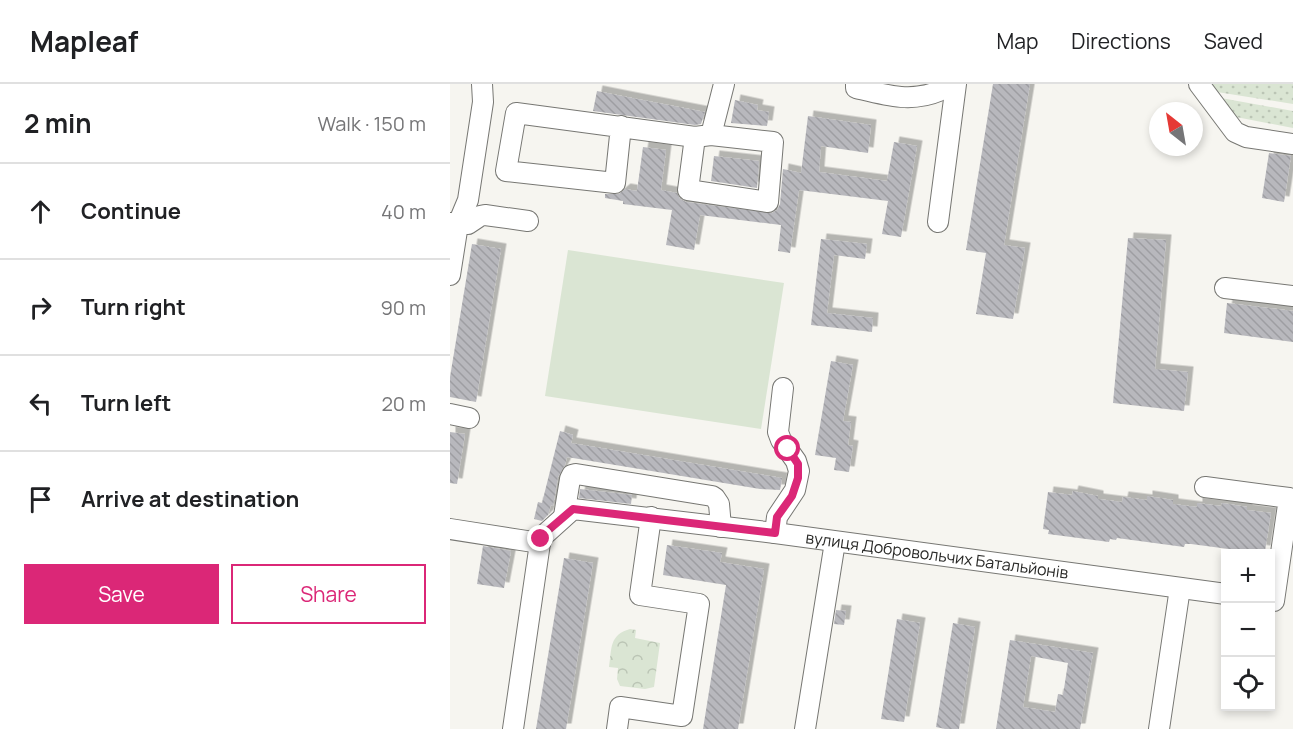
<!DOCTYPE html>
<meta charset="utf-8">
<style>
:root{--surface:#fff;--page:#f2f2f2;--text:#202124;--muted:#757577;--line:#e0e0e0;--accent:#db2777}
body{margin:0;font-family:Manrope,sans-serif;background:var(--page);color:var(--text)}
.controls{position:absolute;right:18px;bottom:18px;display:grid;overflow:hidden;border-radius:0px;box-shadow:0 3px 9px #0003}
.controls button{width:54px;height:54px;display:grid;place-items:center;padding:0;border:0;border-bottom:2px solid var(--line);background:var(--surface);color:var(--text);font:30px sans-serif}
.compass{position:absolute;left:699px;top:18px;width:54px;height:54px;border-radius:50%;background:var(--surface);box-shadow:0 3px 9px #0003;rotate:329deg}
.stop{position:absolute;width:18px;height:18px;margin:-14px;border:4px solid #db2777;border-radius:50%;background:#fff}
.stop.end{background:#db2777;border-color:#fff;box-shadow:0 2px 6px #0008}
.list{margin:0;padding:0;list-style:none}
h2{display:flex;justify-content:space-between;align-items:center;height:78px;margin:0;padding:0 24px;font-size:26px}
h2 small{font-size:20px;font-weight:400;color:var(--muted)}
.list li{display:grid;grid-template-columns:39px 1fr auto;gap:18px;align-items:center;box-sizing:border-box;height:96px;padding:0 24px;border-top:2px solid var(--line)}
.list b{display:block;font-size:22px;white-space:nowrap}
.list em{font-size:20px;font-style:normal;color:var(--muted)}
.actions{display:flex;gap:12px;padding:18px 24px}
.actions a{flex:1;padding:14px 0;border:2px solid var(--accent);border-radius:0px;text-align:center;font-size:21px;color:var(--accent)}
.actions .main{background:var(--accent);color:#fff}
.icon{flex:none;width:33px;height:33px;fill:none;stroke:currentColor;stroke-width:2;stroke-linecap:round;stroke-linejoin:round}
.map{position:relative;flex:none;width:843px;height:645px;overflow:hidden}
header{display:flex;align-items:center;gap:36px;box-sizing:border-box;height:84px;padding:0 30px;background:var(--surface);border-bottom:2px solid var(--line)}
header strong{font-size:28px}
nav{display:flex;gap:33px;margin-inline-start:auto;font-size:21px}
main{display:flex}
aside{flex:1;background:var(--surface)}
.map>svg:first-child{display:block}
.grass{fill:url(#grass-dots)}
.park{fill:url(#park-crowns)}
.pitch{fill:#dae5d3}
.building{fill:url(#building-back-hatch);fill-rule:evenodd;filter:url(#shadow)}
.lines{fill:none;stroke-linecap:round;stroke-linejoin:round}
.minor-casing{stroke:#777773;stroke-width:22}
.minor{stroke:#fff;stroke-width:20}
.route{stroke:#db2777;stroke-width:8}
.labels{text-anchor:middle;stroke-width:4.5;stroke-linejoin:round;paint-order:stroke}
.street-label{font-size:16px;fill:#2a2a28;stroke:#fff}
</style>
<header>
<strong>Mapleaf</strong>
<nav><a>Map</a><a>Directions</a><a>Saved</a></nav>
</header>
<main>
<aside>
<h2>2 min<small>Walk · 150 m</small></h2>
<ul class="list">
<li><svg class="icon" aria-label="ahead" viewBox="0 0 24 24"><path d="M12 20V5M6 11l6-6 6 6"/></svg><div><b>Continue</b></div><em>40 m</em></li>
<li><svg class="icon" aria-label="right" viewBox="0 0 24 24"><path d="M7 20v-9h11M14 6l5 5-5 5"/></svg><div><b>Turn right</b></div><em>90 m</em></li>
<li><svg class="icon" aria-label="left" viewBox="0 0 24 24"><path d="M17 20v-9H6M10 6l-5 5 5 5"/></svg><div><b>Turn left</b></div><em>20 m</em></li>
<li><svg class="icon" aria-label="arrive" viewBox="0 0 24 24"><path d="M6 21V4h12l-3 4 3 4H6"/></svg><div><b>Arrive at destination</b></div></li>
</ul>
<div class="actions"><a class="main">Save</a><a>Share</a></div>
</aside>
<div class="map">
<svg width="843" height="645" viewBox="0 0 843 645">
<defs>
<pattern id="grass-dots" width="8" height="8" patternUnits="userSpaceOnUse" patternTransform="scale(1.5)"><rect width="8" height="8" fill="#dae5d3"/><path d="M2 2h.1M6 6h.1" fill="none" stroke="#bbc5b5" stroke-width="1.8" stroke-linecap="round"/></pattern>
<pattern id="park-crowns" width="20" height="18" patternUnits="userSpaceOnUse" patternTransform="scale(1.5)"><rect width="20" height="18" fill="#dae5d3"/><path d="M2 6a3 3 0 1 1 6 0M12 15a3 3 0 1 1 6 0" fill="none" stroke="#bbc5b5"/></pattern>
<pattern id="building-back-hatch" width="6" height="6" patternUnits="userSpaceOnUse" patternTransform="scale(1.5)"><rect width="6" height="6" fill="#b8b8bd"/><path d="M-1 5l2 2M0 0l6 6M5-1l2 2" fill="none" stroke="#9e9ea2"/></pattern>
<filter id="shadow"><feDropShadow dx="5.5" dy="-5.5" stdDeviation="0" flood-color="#0004"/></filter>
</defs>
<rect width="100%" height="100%" fill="#f6f5f0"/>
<g class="grass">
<path d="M762 0H843V20L767 8Z"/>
<path d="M771 14 843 27V44L786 33Z"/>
</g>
<path class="park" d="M180 545 186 546 185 554 210 559 204 603 195 605 170 602 167 595 168 584 159 583C162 564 159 551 180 545Z"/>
<path class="pitch" d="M118 166 334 199 311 345 95 312Z"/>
<g class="building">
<path d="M543 0H580L554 161 575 164 563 235 526 230 536 169 516 166Z"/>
<path d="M147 7 177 13 255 28 251 40 245 41 143 27Z"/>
<path d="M285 16 308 21 307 26 319 28 317 42 281 39Z"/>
<path d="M358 32 421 41 418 69 371 62 369 88 437 97 444 58 467 62 451 153 432 150 438 117 349 106 340 169 328 167 331 141 250 131 244 166 216 161 222 126 173 120V117L155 114V110H169L175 105 187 107 193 63 216 66 211 106 227 109 230 115 236 118 322 129 327 126 330 120 333 85 351 89Z"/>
<path d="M819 69 841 72 834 118 812 114Z"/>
<path d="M264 72 309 77 307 104 261 97Z"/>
<path d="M678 154 716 156 705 285 738 288 734 327 663 319Z"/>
<path d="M371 155 417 160 415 175 384 171 377 229 423 234 422 248 361 241Z"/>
<path d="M22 160 51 165 26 318 0 313V293Z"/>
<path d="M777 219 843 227V258L774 249Z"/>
<path d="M381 277 403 281 393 337 401 338 398 361 403 362 399 388 384 386 386 374 365 371Z"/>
<path d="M110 347 123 351 121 359 332 394 330 406 310 405 117 373 115 381 108 393 103 422 101 421 98 431 92 437 84 435 88 418 92 419Z"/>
<path d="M0 348 15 350 7 400 0 399Z"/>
<path d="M130 405 182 411 181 420 129 414Z"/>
<path d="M623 407 648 412V415L672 418 673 413 697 416V412L723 416V420L747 423V419L771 422 772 419 797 423V426L821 429 815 467 809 466V469L741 460H735L734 463 667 454 666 456 660 455 659 458 598 450 599 446 593 445 598 408 622 411Z"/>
<path d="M217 461 272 469 270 478 314 485 288 645H253L276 501 213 491Z"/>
<path d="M33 462 61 467 54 504 27 500Z"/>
<path d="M114 474 143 479 116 645H86Z"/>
<path d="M386 526 396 527 394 541 384 540Z"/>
<path d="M447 535 470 539 454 638 431 635Z"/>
<path d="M503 539 525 543 509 645H495L486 643Z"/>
<path d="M560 556 643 569 630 645H546ZM581 572 618 579 613 611 608 610 605 628 573 623Z"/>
</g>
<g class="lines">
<g class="minor-casing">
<g id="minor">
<path d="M406 0V4C435 11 461 19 489 7L491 0"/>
<path d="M749 0 785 48 796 53 843 60"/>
<path d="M171 42 165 99 56 87 66 29 245 53 261 51 274 0"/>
<path d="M245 53 238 106 318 118 323 58 261 51"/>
<path d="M488 138 506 0"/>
<path d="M0 139 18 140 30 132 35 131 78 137"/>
<path d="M0 191 8 140 18 116 33 18 32 0"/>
<path d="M775 204 843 212"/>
<path d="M0 330 19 334"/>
<path d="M755 403 839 414 824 517"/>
<path d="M114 432 120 395 122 391 126 390 262 412 265 414 269 420 271 443"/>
<path id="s1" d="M0 445 90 459 93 452 123 425 325 449 776 510"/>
<path d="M325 449 327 433 345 406 349 387 346 377 331 356 328 348 333 304"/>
<path d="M63 645 90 459"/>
<path d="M167 645 170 623 232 632 249 520 190 511 201 433"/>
<path d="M355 645 385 458"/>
<path d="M709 645 730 504"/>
</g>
</g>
<use href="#minor" class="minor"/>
</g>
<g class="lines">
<path class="route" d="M91 455 95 449 123 425 325 449 327 433 342 412 348 394V380L338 365"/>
</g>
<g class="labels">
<g class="street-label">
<text dy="6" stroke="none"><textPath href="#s1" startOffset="506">вулиця Добровольчих Батальйонів</textPath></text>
</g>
</g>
</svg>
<div class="controls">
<button>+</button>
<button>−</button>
<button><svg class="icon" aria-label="locate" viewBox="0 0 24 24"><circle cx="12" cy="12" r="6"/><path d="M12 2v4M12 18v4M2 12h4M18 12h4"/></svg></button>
</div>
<svg class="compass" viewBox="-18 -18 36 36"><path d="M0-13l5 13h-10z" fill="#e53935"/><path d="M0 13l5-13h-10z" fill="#757577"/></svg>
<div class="stop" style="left:338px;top:365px"></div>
<div class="stop end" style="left:91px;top:455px"></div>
</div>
</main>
